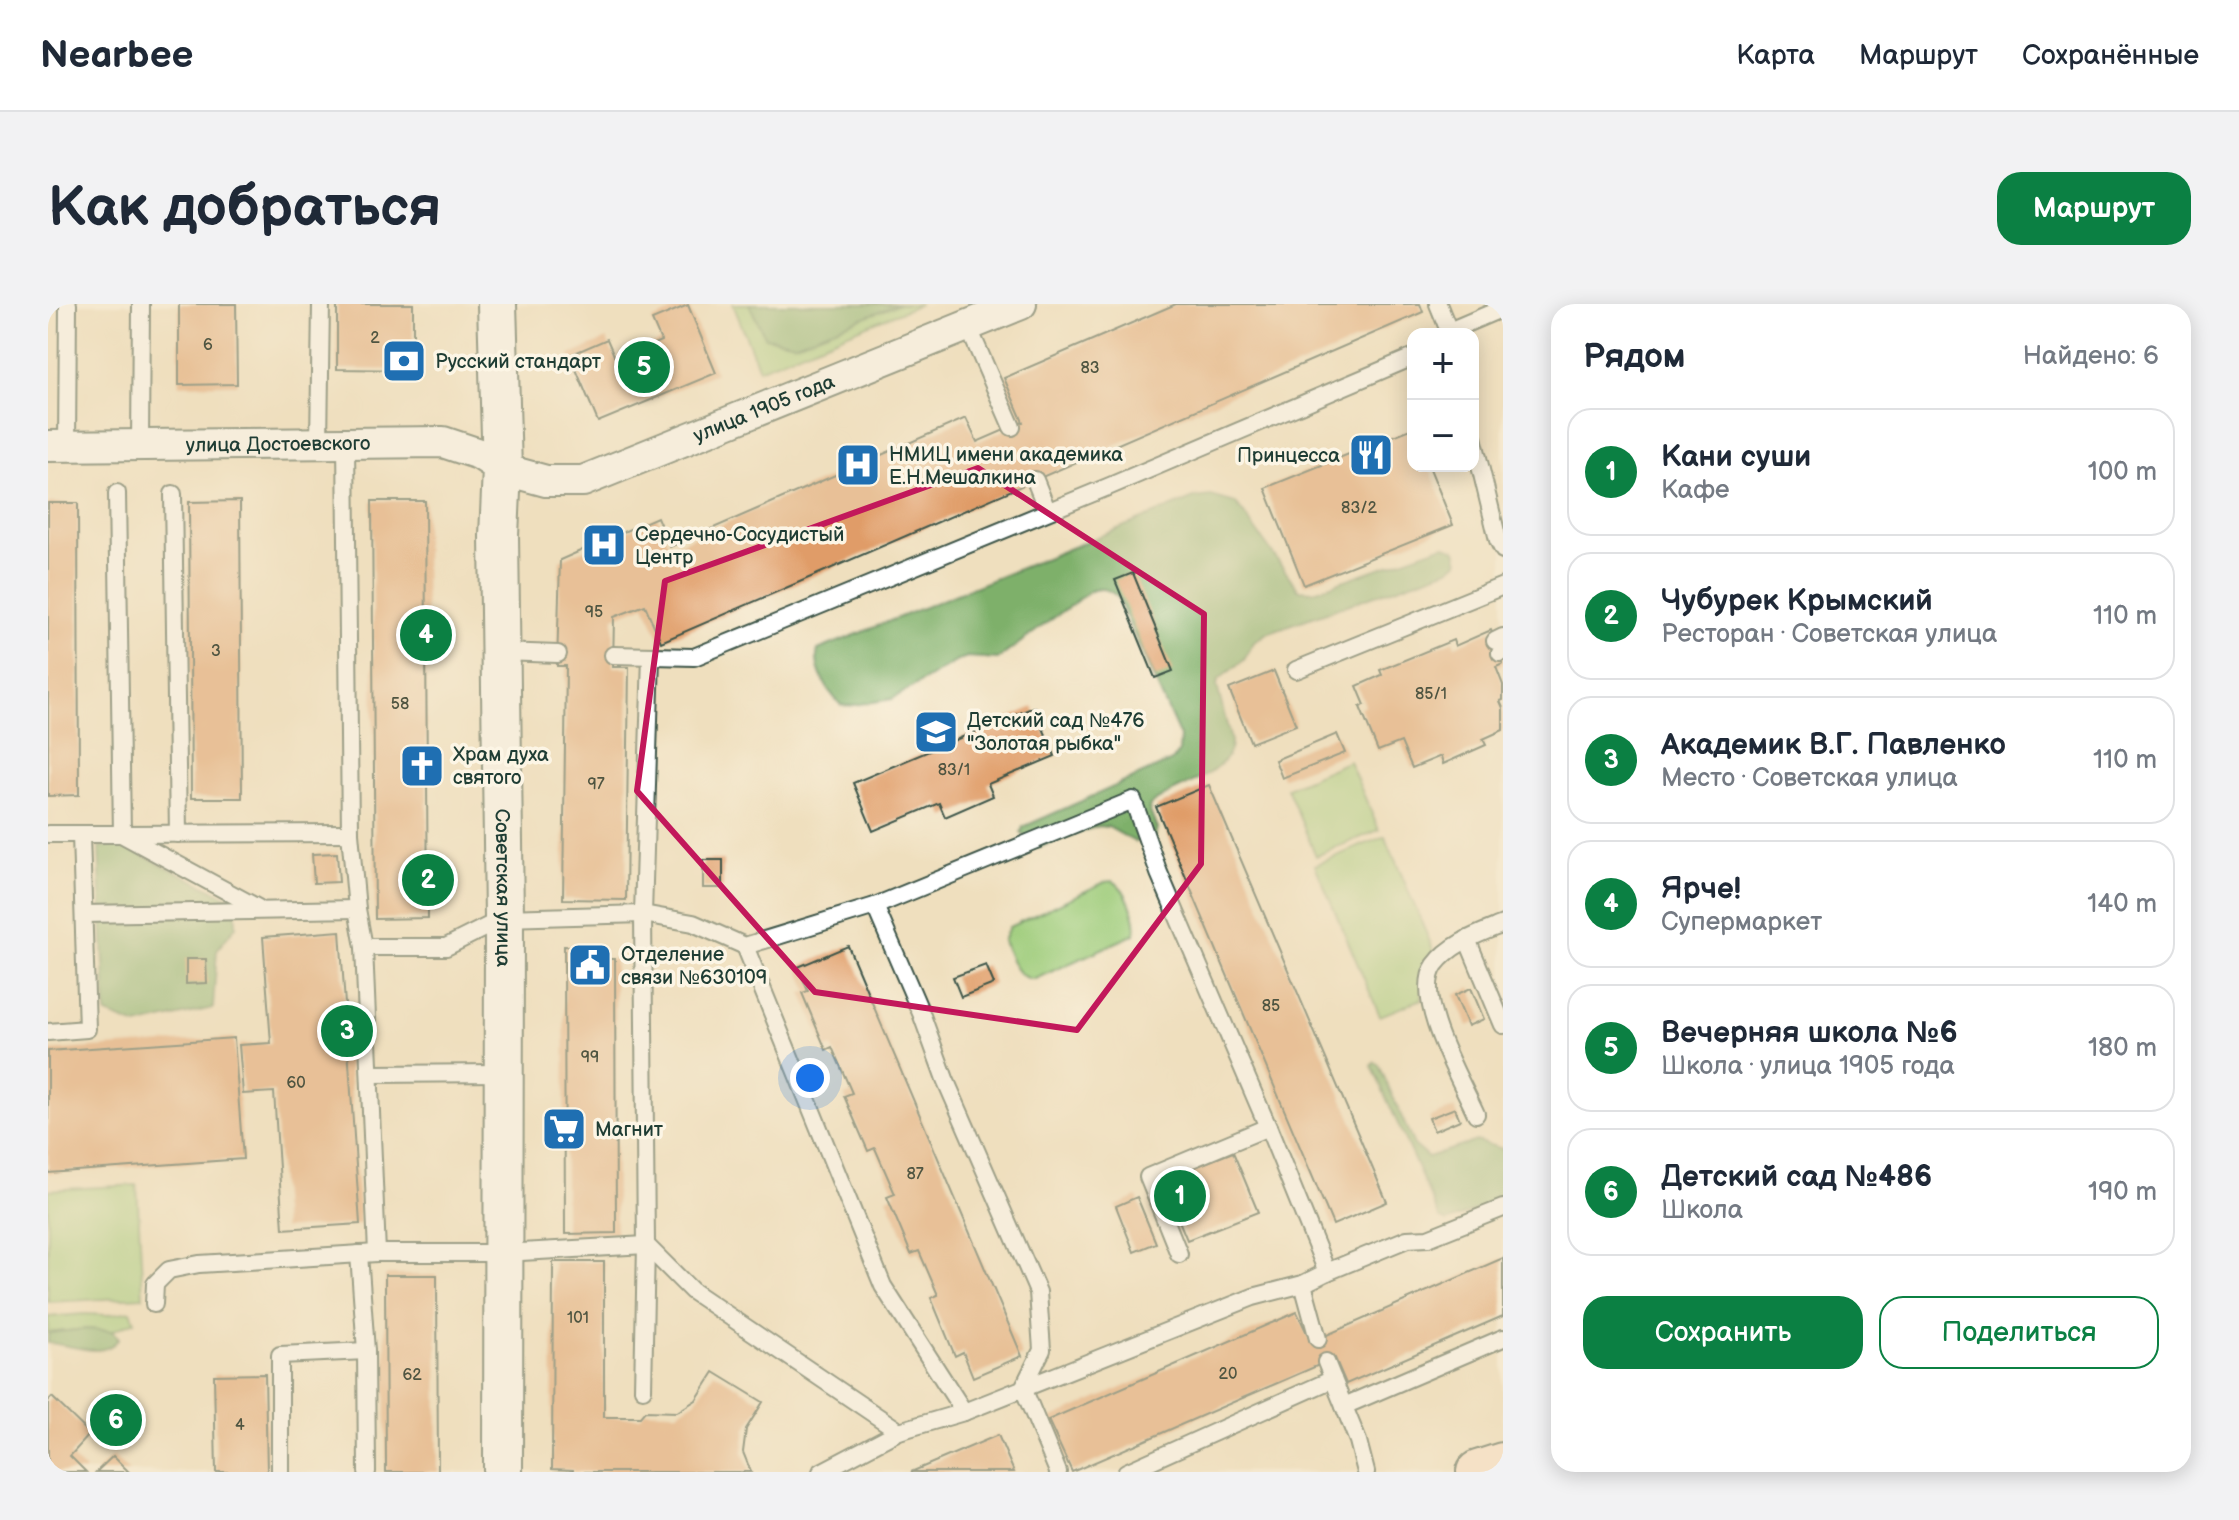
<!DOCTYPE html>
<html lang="ru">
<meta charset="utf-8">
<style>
:root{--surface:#fff;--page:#f2f2f3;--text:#1f2937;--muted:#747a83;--line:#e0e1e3;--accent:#0b8043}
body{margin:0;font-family:"Balsamiq Sans",sans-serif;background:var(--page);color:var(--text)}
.controls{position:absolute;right:24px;top:24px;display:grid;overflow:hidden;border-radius:16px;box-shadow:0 4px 20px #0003}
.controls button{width:72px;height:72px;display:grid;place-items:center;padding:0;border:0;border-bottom:2px solid var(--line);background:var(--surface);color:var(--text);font:40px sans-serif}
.you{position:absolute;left:762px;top:774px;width:28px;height:28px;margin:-20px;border:6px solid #fff;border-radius:50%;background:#1a73e8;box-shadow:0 0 0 12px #1a73e833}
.badge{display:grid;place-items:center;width:52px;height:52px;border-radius:50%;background:var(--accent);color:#fff;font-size:26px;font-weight:700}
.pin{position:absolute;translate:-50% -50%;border:4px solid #fff;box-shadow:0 2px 8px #0006}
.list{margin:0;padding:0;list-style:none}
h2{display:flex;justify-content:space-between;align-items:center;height:104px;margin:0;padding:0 32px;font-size:34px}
h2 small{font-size:26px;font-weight:400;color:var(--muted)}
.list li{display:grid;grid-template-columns:52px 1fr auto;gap:24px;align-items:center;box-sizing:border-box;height:128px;margin:0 16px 16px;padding:0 16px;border:2px solid var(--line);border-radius:24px}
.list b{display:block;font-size:30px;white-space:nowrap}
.list p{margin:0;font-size:26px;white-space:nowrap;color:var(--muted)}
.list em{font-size:26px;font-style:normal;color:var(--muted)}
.actions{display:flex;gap:16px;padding:24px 32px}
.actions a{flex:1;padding:18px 0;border:2px solid var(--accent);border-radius:24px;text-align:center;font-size:28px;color:var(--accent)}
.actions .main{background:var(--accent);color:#fff}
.map{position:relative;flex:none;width:1455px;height:1168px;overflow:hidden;border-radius:24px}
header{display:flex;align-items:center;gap:48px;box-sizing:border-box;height:112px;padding:0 40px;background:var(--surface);border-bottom:2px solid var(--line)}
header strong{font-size:38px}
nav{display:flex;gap:44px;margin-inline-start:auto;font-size:28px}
.intro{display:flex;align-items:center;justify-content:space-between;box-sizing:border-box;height:192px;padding:0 48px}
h1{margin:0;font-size:56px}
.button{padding:20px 36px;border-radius:24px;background:var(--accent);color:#fff;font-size:28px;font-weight:700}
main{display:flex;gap:48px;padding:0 48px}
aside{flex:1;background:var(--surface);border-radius:24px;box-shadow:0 4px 20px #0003}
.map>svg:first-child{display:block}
.green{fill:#9dcc7a;stroke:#5e8457;stroke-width:2}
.forest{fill:#7eb06a;stroke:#4e764f;stroke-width:2}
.building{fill:#e09c67}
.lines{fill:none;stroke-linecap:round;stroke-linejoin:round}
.service-casing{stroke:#3e5549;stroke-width:20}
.minor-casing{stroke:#3e5549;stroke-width:34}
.tertiary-casing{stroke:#3e5549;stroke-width:42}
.secondary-casing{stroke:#3e5549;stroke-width:46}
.service{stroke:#fff;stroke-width:16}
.minor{stroke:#fff;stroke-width:30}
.tertiary{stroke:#fff;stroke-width:38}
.secondary{stroke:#fde4d0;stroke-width:42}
.marked{fill:none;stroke:#c2185b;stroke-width:6;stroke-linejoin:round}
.labels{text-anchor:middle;stroke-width:7;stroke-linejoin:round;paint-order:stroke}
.number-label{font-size:16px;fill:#4f5541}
.poi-label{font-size:20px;fill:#1f3d34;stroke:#fcf5e5;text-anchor:start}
.street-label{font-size:20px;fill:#1f3d34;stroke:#fcf5e5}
</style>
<header>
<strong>Nearbee</strong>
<nav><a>Карта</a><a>Маршрут</a><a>Сохранённые</a></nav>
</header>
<div class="intro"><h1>Как добраться</h1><a class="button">Маршрут</a></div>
<main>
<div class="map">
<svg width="1455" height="1168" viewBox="0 0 1455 1168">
<rect width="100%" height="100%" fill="#fcf5e5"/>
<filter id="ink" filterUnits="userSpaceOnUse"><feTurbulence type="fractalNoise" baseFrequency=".0125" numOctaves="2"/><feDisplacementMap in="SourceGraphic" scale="16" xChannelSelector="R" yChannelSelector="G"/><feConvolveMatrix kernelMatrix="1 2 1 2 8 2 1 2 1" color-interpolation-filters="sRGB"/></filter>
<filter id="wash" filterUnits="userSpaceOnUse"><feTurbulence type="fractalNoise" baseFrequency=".006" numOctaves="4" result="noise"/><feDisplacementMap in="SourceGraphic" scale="32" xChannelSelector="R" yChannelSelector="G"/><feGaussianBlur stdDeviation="1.8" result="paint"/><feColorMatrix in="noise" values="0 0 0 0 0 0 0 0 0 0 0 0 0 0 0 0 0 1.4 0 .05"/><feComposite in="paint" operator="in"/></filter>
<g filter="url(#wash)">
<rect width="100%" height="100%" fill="#efdfbe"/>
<g class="green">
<path d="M685 0H872L711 65Z"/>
<path d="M1301 457 1331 526 1268 552 1239 484Z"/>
<path d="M1337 532 1387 650 1374 672V695L1332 712 1267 561Z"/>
<path d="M1065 577C1079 584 1090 616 1087 630L987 675C967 676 962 653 955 637L961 623 1057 578Z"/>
<path d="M89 881 95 993 0 998V886Z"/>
<path d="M83 1007 87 1017 64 1027 38 1025 0 1029V1013L36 1010 59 1011Z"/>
</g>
<g class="forest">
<path d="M701 0H851L748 39 717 33Z"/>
<path d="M1163 192 1188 199 1251 286 1266 287 1396 241 1408 246 1411 257 1401 265 1219 329 1206 338 1196 356 1170 376 1169 382 1183 437C1185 470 1124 483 1102 501L1101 505 1109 525 1107 532 1087 538 1060 523 1050 522 991 543 973 529 975 523 1124 457 1131 448 1132 433 1069 292C1059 285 1054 283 1042 287L950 355 919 353 911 356 844 395 800 402 793 401C780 388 765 364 770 346L1146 194Z"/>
<path d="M74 541 188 597V622L169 646 165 704 89 722 58 710 51 543Z"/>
<path d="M1327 758 1331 761 1366 841 1380 853 1428 837 1455 845V895L1399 918 1392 915 1324 762Z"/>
<path d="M38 1025 64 1027 71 1034C56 1057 23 1040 0 1039V1029Z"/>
</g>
<g id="blocks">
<g class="building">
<path d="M131 0H188L189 80 131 81Z"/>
<path d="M289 0H365V66L289 65Z"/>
<path d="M1128 0H1372L1375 8 613 338 597 301 566 313 565 363H581L578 596 515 595 518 362H509L512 256 609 213 622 243 918 114 929 138 975 118 956 74Z"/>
<path d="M640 1 668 69 550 118 522 51 559 35 568 56 613 37 604 16Z"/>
<path d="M1365 124V162H1381L1405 221 1256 281 1217 184Z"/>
<path d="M192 197 194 494H143L141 198Z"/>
<path d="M324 197H377L380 614 327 615Z"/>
<path d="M0 199H30L31 491 0 492Z"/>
<path d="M1085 269 1125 367 1107 374 1067 276Z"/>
<path d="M1443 326 1455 356V360L1448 363 1455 381V396L1452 397 1455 404V426L1435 435 1438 441 1395 460 1393 452 1364 464 1353 438 1330 447 1312 403 1317 401 1309 382 1334 371 1332 366 1405 336 1407 342Z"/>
<path d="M1226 367 1248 421 1203 439 1181 385Z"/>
<path d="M986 403 1007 452 940 480 945 492 897 513 891 499 825 527 805 479Z"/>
<path d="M1289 430 1297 449 1234 474 1227 456Z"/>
<path d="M1161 481 1339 898 1285 921 1108 503Z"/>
<path d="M289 549 291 578 266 579 264 550Z"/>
<rect x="655" y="556" width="20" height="28"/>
<path d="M292 627 312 920 235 925 226 788 195 790 191 741 223 739 215 633Z"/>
<path d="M516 642 531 643V655H567L568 929 517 930Z"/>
<path d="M800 642 974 1052 925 1073 915 1048 907 1052 883 994 890 991 871 947 863 950 839 893 847 890 827 844 820 847 796 792 804 789 784 743 778 746 754 689 760 687 750 663Z"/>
<path d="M138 655H158L159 679 138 680Z"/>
<path d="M938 661 946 680 913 693 905 673Z"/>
<path d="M1423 684 1436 715 1420 722 1407 691Z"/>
<path d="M186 734 195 855 0 869V747Z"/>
<path d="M1407 804 1412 816 1386 827 1381 814Z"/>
<path d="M1185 848 1210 908 1139 936 1114 876Z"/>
<path d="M1089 893 1108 939 1086 948 1068 902Z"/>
<path d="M1455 954V1012L1298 1080 1287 1054 1024 1168 1000 1116 1249 1008 1263 1038Z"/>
<path d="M505 958H556V1113H592L597 1107 629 1108 648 1096 666 1068 715 1098 698 1125 695 1148 703 1168H525V1166L504 1165Z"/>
<path d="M337 971H389L390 1168H338Z"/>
<path d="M217 1070 219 1168H168L166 1071Z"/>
<path d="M4 1093 42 1130 22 1152 38 1168H0V1097Z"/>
<path d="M950 1131 966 1168H863Z"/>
<path d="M65 1152 81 1168H48Z"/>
</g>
</g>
</g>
<g filter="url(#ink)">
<use href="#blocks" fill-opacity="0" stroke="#3e5549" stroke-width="2"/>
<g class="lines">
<g class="service-casing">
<g id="service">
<path d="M1390 0 1401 27 1400 30"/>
<path d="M920 22 964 123"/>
<path d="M1401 27 1455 4"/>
<path d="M1425 133 1450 236 1455 246"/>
<path d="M271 138 273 0"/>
<path d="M298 138 302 529 309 605 316 643 329 949"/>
<path d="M92 141 93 0"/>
<path d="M19 142 20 0"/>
<path d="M987 176 999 206"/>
<path d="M125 190 130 530"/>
<path d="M1447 337 1455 333"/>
<path d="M454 348 510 350"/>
<path d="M1452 349 1455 348"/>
<path d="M565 351 646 353 1062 182 1365 53"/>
<path d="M1248 366 1455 282"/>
<path d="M0 530H74L69 189"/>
<path d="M74 530 302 529"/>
<path d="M75 531 210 604"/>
<path d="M827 602 873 709 897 775 990 988 994 1046 975 1084 1010 1168"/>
<path d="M36 610 309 605"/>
<path d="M1419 635 1455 721"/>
<path d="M697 642 835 982 916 1108"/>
<path d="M316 643H398L456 614 595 610 645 619 697 642 827 602 1085 496 1111 569 1220 823 1279 968 1255 980 1205 993 916 1108 851 1127 773 1168"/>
<path d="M0 728 39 725 33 531"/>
<path d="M323 770 455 769"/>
<path d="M1428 810C1413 776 1364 694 1387 661 1403 639 1431 630 1455 620"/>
<path d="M311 950 318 1047 319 1168"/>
<path d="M1131 950 1100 873 1220 823"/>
<path d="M1279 968 1359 935 1380 934 1455 904"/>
<path d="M1255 980 1270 1035"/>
<path d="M106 1000 107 980 121 966 151 960 329 949H455L598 941 644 987 851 1127"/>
<path d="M1278 1058 1310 1137 1318 1168"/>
<path d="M595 1085 598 941 595 610 603 352"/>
<path d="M1296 1102 1455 1034"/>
<path d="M232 1168V1051L318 1047"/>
<path d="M1078 1168 1285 1075"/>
</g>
</g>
<g class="minor-casing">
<g id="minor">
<path id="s1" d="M0 142 395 138 431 150 454 165 498 177H535L973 0"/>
</g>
</g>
<g class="tertiary-casing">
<g id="tertiary">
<path id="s2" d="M449 0 454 165 451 232 456 614 455 1168"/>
</g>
</g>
<g class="secondary-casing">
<path id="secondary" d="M1430 1168 1455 1160"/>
</g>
<use href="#service" class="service"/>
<use href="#minor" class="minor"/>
<use href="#tertiary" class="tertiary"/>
<use href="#secondary" class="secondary"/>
</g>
</g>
<path d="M0 0H1455V1168H0ZM930 164 1156 310 1153 560 1029 726 767 688 589 487 617 277Z" fill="#efdfbe" fill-opacity=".55" fill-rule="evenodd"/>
<path class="marked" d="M930 164 1156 310 1153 560 1029 726 767 688 589 487 617 277Z"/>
<defs>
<g id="bank-square" transform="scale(2.3)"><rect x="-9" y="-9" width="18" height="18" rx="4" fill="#1f6fb2" stroke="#fcf5e5"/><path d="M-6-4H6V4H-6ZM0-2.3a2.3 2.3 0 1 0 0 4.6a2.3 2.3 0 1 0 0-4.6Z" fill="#fff"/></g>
<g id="restaurant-square" transform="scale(2.3)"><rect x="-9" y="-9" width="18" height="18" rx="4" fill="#1f6fb2" stroke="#fcf5e5"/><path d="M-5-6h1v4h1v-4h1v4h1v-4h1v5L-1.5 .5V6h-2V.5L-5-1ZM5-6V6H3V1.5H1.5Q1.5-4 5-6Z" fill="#fff"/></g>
<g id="hospital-square" transform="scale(2.3)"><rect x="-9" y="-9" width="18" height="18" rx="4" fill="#1f6fb2" stroke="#fcf5e5"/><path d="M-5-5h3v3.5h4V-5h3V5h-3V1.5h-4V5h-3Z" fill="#fff"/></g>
<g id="school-square" transform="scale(2.3)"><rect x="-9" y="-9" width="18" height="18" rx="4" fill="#1f6fb2" stroke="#fcf5e5"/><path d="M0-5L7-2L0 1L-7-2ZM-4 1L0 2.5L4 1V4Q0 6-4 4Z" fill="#fff"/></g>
<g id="church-square" transform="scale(2.3)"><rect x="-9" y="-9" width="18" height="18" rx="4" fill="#1f6fb2" stroke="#fcf5e5"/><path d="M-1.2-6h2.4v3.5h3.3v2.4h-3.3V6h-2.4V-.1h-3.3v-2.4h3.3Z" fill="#fff"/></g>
<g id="civic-square" transform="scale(2.3)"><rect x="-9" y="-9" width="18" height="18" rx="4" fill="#1f6fb2" stroke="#fcf5e5"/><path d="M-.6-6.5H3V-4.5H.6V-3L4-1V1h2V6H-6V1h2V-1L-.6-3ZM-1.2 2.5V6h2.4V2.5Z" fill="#fff"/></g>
<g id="supermarket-square" transform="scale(2.3)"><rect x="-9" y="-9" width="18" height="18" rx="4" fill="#1f6fb2" stroke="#fcf5e5"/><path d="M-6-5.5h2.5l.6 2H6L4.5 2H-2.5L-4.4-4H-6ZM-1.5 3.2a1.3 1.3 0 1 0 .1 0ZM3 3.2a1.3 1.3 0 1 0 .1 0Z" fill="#fff"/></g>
</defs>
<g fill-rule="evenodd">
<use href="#bank-square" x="356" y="57"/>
<use href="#restaurant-square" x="1323" y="151"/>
<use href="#hospital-square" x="810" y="161"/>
<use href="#hospital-square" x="556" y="241"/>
<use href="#school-square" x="888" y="428"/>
<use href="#church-square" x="374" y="462"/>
<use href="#civic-square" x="542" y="661"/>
<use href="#supermarket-square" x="516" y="825"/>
</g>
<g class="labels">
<g class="number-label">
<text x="327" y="39">2</text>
<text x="160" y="46">6</text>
<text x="1042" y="69">83</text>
<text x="1311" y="209">83/2</text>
<text x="546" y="313">95</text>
<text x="168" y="352">3</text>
<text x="1383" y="395">85/1</text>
<text x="352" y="405">58</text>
<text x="906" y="471">83/1</text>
<text x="548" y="485">97</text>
<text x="1223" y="707">85</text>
<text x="542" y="758">99</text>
<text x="248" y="784">60</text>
<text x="867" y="875">87</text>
<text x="530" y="1019">101</text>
<text x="1180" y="1075">20</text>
<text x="364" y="1076">62</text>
<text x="192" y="1126">4</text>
</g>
<g class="poi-label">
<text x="387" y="64">Русский стандарт</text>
<text x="841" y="157">НМИЦ имени академика<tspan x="841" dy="23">Е.Н.Мешалкина</tspan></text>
<text x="1292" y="158" text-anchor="end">Принцесса</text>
<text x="587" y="237">Сердечно-Сосудистый<tspan x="587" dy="23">Центр</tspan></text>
<text x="919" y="423">Детский сад №476<tspan x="919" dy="23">"Золотая рыбка"</tspan></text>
<text x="405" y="457">Храм духа<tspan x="405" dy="23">святого</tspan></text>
<text x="573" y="657">Отделение<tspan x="573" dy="23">связи №630109</tspan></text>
<text x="547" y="832">Магнит</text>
</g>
<g class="street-label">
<text dy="7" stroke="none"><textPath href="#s1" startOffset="738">улица 1905 года</textPath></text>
<text dy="7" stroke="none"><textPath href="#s1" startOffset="230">улица Достоевского</textPath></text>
<text dy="7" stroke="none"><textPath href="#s2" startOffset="584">Советская улица</textPath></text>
</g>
</g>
</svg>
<div class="controls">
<button>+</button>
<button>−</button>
</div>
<div class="you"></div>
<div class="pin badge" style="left:1132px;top:892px">1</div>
<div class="pin badge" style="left:380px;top:576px">2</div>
<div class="pin badge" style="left:299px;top:727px">3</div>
<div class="pin badge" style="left:378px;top:331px">4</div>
<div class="pin badge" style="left:596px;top:63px">5</div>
<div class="pin badge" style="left:68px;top:1116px">6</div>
</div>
<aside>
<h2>Рядом<small>Найдено: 6</small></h2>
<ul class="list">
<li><span class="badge">1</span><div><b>Кани суши</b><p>Кафе</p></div><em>100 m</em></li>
<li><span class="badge">2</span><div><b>Чубурек Крымский</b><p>Ресторан · Советская улица</p></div><em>110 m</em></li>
<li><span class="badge">3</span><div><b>Академик В.Г. Павленко</b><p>Место · Советская улица</p></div><em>110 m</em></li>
<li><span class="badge">4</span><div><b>Ярче!</b><p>Супермаркет</p></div><em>140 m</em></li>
<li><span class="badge">5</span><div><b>Вечерняя школа №6</b><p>Школа · улица 1905 года</p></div><em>180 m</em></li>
<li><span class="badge">6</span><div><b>Детский сад №486</b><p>Школа</p></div><em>190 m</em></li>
</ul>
<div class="actions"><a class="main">Сохранить</a><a>Поделиться</a></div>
</aside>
</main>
